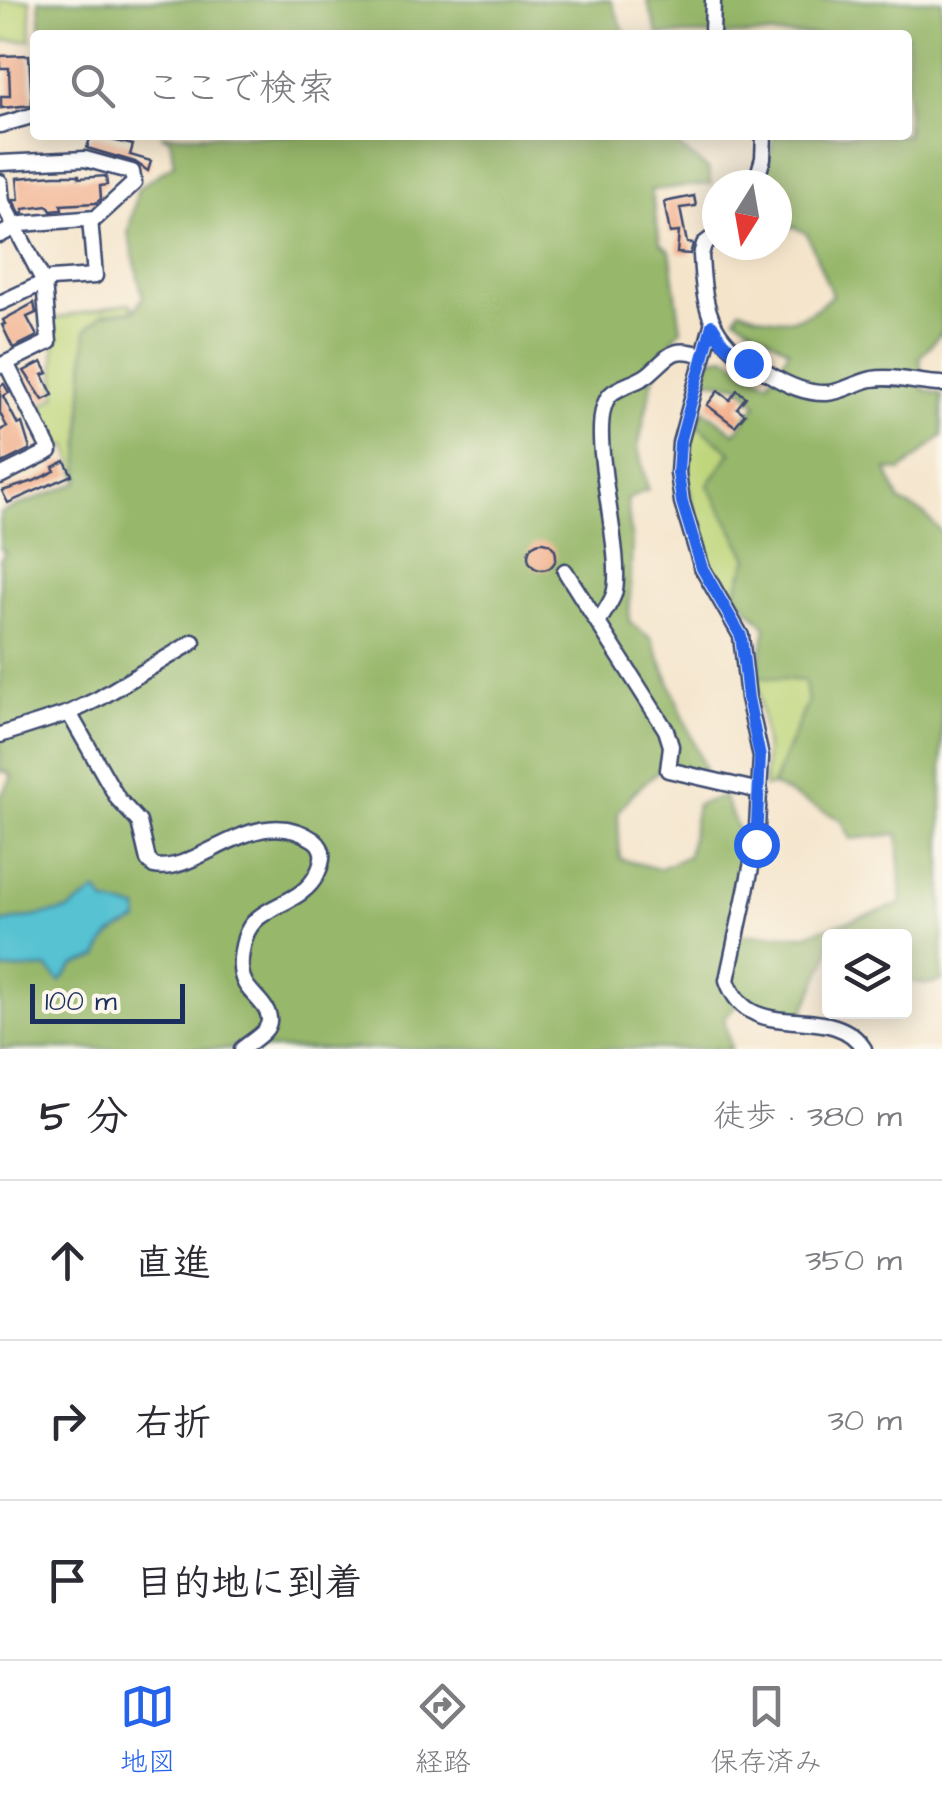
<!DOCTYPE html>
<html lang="ja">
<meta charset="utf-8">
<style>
:root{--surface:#fff;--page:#f2f2f3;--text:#2b2b33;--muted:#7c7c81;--line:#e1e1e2;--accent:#2563eb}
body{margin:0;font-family:"Architects Daughter","Klee One",sans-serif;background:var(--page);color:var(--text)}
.controls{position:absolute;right:30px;bottom:30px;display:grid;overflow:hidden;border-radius:10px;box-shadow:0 5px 25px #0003}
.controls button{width:90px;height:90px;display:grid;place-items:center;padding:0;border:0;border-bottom:2px solid var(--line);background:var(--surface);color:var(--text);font:50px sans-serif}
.compass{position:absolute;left:702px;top:170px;width:90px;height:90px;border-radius:50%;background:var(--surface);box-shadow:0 5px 25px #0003;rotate:191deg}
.scale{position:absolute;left:30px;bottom:25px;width:155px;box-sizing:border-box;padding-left:10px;border:5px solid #1b2f5e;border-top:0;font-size:28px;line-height:35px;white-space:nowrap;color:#1b2f5e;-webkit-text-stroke:8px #fbf7ec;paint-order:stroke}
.stop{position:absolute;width:30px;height:30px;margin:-22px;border:8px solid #2563eb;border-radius:50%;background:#fff}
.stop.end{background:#2563eb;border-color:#fff;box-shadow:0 2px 10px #0008}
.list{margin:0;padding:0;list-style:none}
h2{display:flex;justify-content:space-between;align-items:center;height:130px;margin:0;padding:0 40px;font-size:42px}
h2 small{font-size:32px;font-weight:400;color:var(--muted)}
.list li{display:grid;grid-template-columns:65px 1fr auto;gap:30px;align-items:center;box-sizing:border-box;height:160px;padding:0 40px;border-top:2px solid var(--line)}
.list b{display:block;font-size:38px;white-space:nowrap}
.list em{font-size:32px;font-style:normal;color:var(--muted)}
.icon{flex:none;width:55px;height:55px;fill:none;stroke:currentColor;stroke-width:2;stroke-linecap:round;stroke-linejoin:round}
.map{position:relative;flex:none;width:942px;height:1049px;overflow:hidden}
.search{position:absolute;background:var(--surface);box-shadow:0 5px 25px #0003;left:30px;right:30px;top:30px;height:110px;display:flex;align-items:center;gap:25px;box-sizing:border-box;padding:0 35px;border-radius:10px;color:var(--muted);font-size:38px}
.sheet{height:610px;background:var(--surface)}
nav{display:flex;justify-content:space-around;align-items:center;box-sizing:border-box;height:140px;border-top:2px solid var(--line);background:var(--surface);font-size:28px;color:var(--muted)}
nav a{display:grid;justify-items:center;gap:5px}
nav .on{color:var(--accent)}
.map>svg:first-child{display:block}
.green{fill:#bfd67b;stroke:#6d826c;stroke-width:2.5}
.forest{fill:#97b76b;stroke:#597364;stroke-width:2.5}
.water{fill:#57c2d2;stroke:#397898;stroke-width:2.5}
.building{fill:#f2ae8a}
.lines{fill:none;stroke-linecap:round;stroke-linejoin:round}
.minor-casing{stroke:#3c4a6e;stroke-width:19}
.minor{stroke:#fff;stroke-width:14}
.route{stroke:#2563eb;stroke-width:12}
</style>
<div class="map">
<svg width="942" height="1049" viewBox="0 0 942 1049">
<rect width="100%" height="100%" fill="#fbf7ec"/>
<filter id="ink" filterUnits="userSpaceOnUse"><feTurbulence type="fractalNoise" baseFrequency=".01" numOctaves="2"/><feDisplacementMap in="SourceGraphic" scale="20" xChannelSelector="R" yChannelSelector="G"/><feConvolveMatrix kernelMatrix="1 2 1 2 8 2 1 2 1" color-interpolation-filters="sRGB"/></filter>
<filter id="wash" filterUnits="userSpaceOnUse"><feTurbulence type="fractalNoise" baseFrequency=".0048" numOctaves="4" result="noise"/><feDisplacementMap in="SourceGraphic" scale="40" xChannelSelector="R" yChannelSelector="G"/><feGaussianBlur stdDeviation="2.25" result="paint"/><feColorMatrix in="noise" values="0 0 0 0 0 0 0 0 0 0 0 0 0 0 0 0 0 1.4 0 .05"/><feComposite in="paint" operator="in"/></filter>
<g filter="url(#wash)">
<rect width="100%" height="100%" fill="#f4e4ca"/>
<g class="green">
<path d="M0 0H30L31 40 0 41Z"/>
<path d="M130 303 135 310 104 314 86 329 79 483 68 445 56 449 37 408 56 397 53 319Z"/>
<path d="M698 426 731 452 708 485 748 558 735 594 708 562 687 481 692 427Z"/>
<path d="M757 677 805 680 808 701 772 785 764 787 766 750Z"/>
</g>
<g class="forest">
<path d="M39 0H608L611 1 626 35H41Z"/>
<path d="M647 0H942V332L920 357 923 389 942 395V436L901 471 887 469 899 501 923 513 942 533V981L928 984 905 981 904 936H830L829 954 801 1018 765 1017 744 998 724 1018 731 1049H0V970L48 968 60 982 74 965 99 957C104 934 118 931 138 921V909L106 903 97 892 69 910 0 923V797L12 777 6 771 0 772V560L5 552 0 548V513L79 482 86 329 104 314 135 310 143 297 128 234 138 188 174 164 170 139 161 135H664L708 169 711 184 651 190 660 243 670 251 681 329 657 360 638 448 648 489 627 500 632 544 629 622 652 639 705 770 658 771 633 793 618 813 620 859 659 869 688 856 697 804 724 797 746 849 728 935H804L902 904 898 834 851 839 841 820 772 785 808 702 805 681 757 677 766 627 735 594 748 558 708 485 731 452 698 426 703 409 735 433 757 404 740 385 703 379 709 358 726 356 768 382 789 350 736 317 740 309C780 324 800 327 832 295L807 234 792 226 777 238V185H760L775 135H907V35H658Z"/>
</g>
<path class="water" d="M97 891 106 903 138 909V921C118 930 104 934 99 957L74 965 60 982 48 968 0 970V923L69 910Z"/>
<g id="blocks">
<g class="building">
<path d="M29 55 32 105 1 108V96H10L9 68H0V56Z"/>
<path d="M91 135 133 145 130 155 151 161 148 171 135 162 87 148Z"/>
<path d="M55 175H79V178L106 176 107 185 100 186 101 199 96 203 61 205 62 210 51 211 48 206 23 209 24 213 20 214 13 200H19L17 178Z"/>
<path d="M694 196 696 206 680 208 687 243 693 244 690 254 677 253 679 232 670 233 664 202Z"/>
<path d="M34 303 36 313 27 317 37 336 13 348 2 325 5 324 3 320Z"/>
<path d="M42 362 48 373 43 375 53 395 43 400 24 371Z"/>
<path d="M4 384 9 393 3 396 18 425 22 423 30 449 2 463 0 430 7 427 0 413V386Z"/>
<path d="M737 390 746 397 737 408 745 414 735 426 707 405 718 391 730 400Z"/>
<path d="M65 461 72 475 8 503 2 491 34 481 55 471 53 467Z"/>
<circle cx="542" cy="556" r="14"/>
</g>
</g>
</g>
<g filter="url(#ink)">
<use href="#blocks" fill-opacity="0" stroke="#3c4a6e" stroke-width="2.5"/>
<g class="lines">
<g class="minor-casing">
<g id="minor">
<path d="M712 35 713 0"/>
<path d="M0 125 35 115"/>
<path d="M0 163 85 159 132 172 134 183 96 218 22 224 0 235"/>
<path d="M0 182 2 202 44 282 49 342 0 366"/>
<path d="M755 185 763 158 764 135"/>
<path d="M717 234 704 244 701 255C704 318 713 343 769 374 787 385 806 394 827 393 843 392 857 382 872 379 895 375 919 384 942 384"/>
<path d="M0 303 51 279 95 276 90 219"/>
<path d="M712 325 680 443 678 473 682 502 702 568 741 636 748 698 761 757 756 844 727 980C750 1049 832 997 864 1049"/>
<path d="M0 476 50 451 6 363"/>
<path d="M565 571 666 730 671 746 668 770 760 791"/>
<path d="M599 621C604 612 611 603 614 594 626 553 583 425 610 395 620 385 639 383 650 373 672 354 672 346 703 355"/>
<path d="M69 713 118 799 139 822 148 860 154 866C198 875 256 800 314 840 326 849 323 862 317 874 301 907 255 903 245 938 241 952 238 970 245 983 252 997 278 1011 266 1029 261 1036 249 1043 242 1049"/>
<path d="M0 735 69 713 100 698 193 642"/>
</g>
</g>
<use href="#minor" class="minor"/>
</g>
</g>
<g class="lines" filter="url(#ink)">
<path class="route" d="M748 363 723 343 712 325 680 443 678 473 682 502 702 568 741 636 748 698 760 757 756 844"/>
</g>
</svg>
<div class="controls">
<button><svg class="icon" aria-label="layers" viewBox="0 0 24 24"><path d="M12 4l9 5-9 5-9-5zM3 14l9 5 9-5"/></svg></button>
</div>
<svg class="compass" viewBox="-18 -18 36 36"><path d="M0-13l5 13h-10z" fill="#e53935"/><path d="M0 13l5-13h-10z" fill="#7c7c81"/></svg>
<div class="scale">100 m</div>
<div class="stop" style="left:756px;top:844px"></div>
<div class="stop end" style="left:748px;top:363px"></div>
<div class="search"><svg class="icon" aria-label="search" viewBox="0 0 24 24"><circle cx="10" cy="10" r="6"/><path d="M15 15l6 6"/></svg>ここで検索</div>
</div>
<section class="sheet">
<h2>5 分<small>徒歩 · 380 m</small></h2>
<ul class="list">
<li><svg class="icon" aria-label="ahead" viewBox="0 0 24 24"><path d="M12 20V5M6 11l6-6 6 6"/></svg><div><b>直進</b></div><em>350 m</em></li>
<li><svg class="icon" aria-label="right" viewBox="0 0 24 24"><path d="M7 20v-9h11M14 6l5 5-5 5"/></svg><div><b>右折</b></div><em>30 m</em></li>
<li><svg class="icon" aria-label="arrive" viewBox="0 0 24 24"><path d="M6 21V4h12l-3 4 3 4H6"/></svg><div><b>目的地に到着</b></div></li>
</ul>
</section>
<nav>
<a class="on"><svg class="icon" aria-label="map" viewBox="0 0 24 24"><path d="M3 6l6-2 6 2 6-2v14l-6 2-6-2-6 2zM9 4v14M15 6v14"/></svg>地図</a>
<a><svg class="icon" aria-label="directions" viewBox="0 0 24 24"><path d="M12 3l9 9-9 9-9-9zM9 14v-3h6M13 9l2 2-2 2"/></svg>経路</a>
<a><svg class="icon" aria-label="saved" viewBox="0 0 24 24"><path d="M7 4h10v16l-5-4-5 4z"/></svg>保存済み</a>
</nav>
